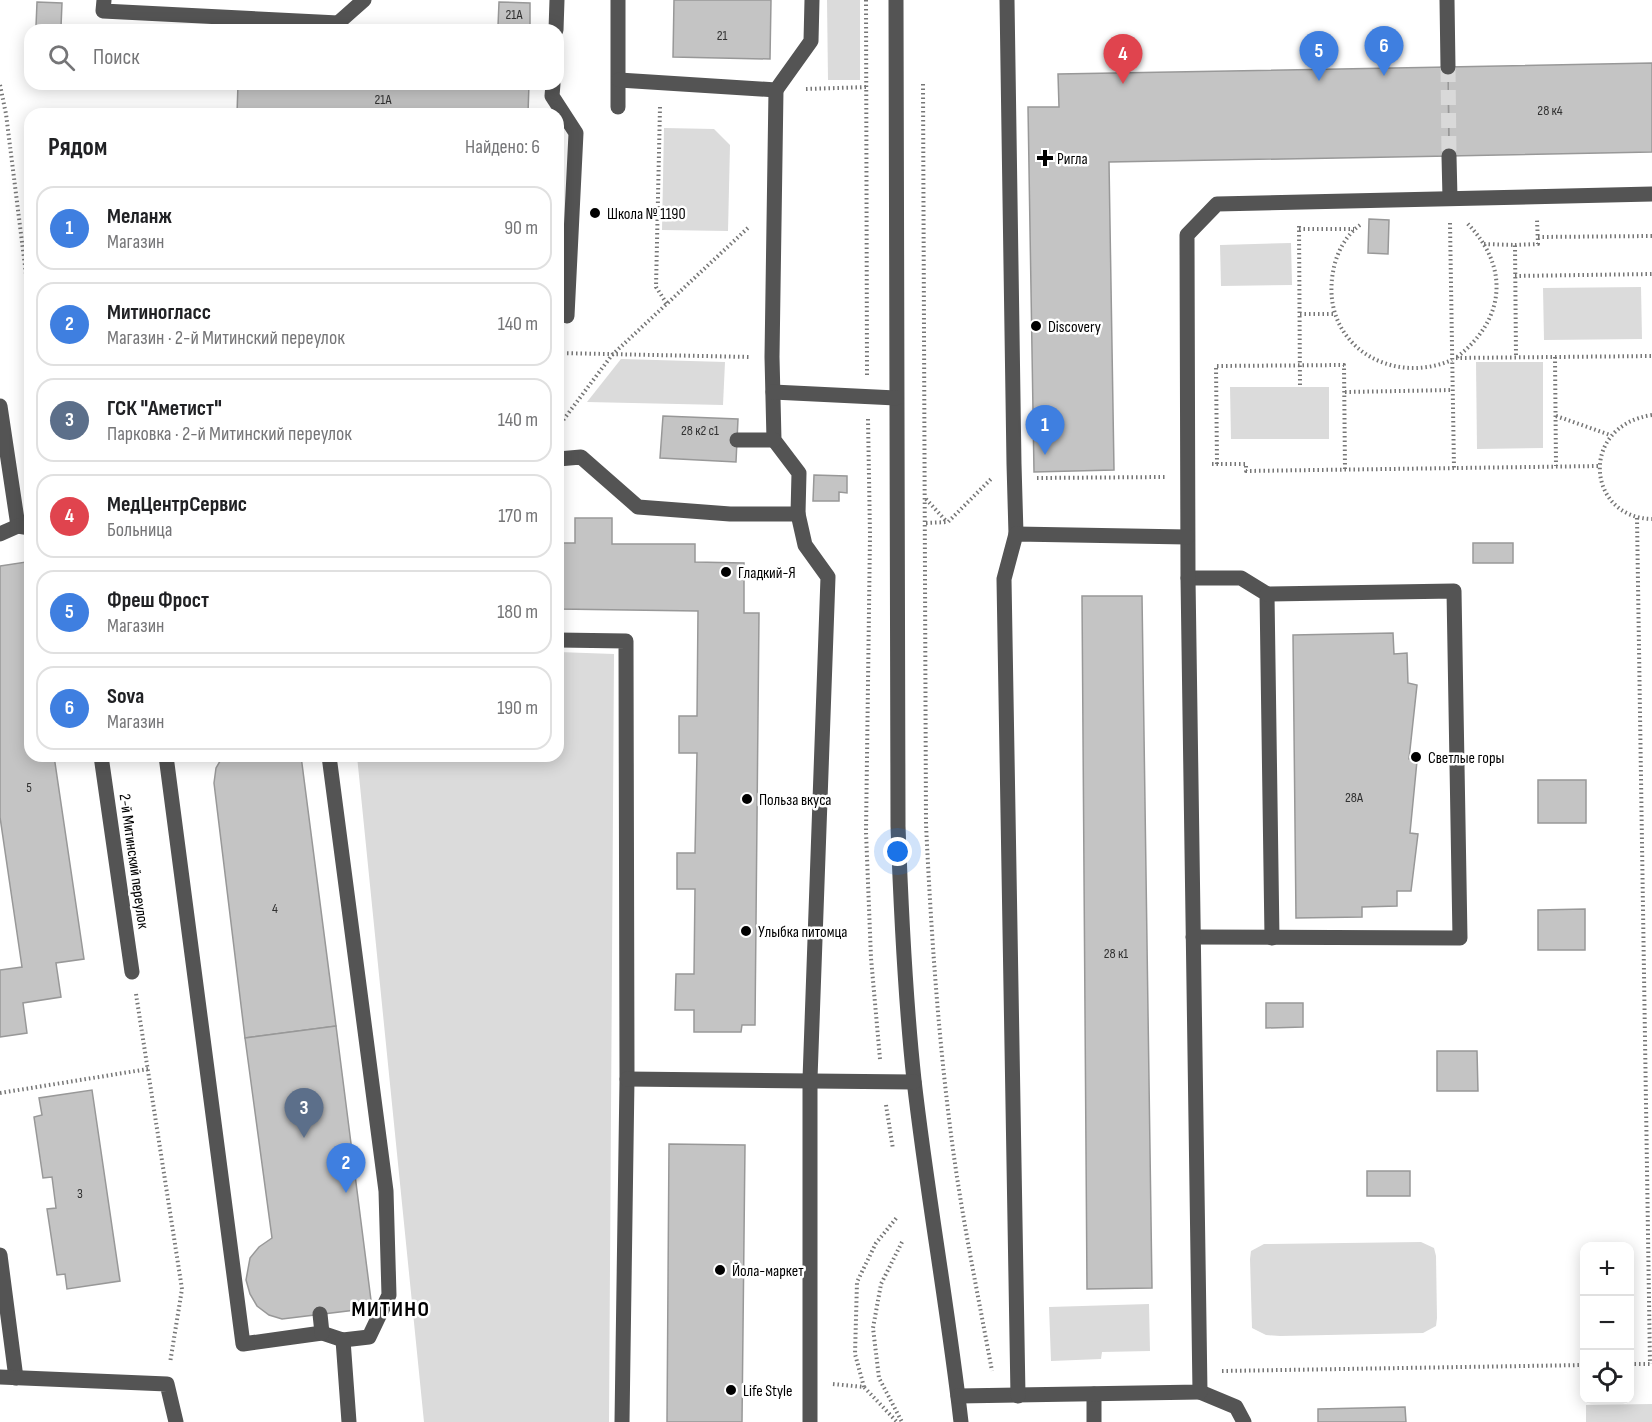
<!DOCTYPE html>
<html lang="ru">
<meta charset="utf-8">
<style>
:root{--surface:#fff;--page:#f6f6f6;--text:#202124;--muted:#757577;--line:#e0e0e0;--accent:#db2777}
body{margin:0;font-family:"Sofia Sans Condensed",sans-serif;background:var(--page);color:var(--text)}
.controls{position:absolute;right:18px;bottom:18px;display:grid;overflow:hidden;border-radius:12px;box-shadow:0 3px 15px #0003}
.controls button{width:54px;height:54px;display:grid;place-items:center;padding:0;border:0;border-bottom:2px solid var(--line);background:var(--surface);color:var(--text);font:30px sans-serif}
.you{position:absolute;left:898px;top:852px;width:21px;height:21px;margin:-15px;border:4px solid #fff;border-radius:50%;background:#1a73e8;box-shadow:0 0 0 9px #1a73e833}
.badge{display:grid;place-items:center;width:39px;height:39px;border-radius:50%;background:var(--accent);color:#fff;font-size:20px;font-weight:700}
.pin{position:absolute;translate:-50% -50px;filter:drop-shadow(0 2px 3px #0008)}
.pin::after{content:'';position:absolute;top:32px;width:21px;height:18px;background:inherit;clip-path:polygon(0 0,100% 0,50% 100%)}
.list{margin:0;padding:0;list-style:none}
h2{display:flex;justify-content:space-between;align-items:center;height:78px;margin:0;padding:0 24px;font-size:26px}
h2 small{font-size:20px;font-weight:400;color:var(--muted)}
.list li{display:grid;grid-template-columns:39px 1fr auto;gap:18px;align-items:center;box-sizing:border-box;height:84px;margin:0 12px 12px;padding:0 12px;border:2px solid var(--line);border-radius:18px}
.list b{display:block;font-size:22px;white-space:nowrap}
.list p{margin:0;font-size:20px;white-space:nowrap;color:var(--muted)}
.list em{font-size:20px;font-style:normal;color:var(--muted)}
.icon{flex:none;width:33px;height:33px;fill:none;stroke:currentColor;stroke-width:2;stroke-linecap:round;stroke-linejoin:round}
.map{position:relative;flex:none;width:1652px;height:1422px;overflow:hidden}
.search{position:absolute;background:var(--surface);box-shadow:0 3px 15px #0003;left:24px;top:24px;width:540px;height:66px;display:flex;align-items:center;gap:15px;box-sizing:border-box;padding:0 21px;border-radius:18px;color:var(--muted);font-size:22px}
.panel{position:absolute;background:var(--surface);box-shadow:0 3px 15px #0003;left:24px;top:108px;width:540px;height:654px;border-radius:18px}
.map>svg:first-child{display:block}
.green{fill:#dbdbdb}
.building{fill:#c4c4c4;stroke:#989898;stroke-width:1.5}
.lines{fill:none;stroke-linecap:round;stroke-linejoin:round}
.minor-tunnel{stroke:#d9d9d9;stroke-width:15;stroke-dasharray:15 8;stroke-linecap:butt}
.path{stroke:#767676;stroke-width:4;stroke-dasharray:1.5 3;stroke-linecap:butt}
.minor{stroke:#545454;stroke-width:15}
.poi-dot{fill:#000;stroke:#fff;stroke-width:2}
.labels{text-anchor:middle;stroke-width:5;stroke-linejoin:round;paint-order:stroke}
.number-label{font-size:14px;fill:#313131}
.poi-label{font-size:16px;fill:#000;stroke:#fff;text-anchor:start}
.street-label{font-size:16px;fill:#000;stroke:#fff}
.district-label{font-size:22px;font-weight:bold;letter-spacing:1.5px;fill:#000;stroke:#fff}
</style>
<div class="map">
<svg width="1652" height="1422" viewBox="0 0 1652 1422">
<rect width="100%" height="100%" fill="#fff"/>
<g class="green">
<path d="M827 0H860V80H828Z"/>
<path d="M664 128 714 129 730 145 728 231 662 230Z"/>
<path d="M1291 243 1292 285 1221 286 1220 245Z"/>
<path d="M1641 287 1642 339 1544 340 1543 288Z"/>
<path d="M621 359 725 362 723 405 587 402Z"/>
<path d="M1476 362H1543V448L1477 449Z"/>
<path d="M1230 387H1329V439H1231Z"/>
<path d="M558 652 614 654 609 1422H424L357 756H558Z"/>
<path d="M1421 1242 1434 1248 1436 1256 1437 1318 1436 1326 1423 1333 1280 1336 1266 1335 1252 1328 1250 1259 1251 1251 1264 1244Z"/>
<path d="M1149 1304 1150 1351 1102 1352 1101 1359 1051 1361 1049 1307Z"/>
<path d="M1652 1404V1422H1586V1405Z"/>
</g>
<g class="building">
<path d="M674 0H771L770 59 673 57Z"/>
<path d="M37 2 62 3 61 27 36 26Z"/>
<path d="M499 2 530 3V30H451V25L498 26Z"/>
<path d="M1652 63V152L1449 156 1448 67Z"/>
<path d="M1448 67 1449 156 1109 162 1114 470 1034 472 1028 107H1059L1058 74Z"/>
<path d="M238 84H529L528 114H237Z"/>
<path d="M1369 219 1389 220 1388 254 1368 253Z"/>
<path d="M663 416 738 419 736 462 660 458Z"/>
<path d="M814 475 847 476V493L839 492V501H813Z"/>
<path d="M575 518H612V544H695V562L744 563V613H759L755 1025H742L741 1032H694V1010H675L676 974H694L695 889H677V853H695L697 753H679V716H697L698 611 558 609V543H575Z"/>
<rect x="1473" y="543" width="40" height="20"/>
<path d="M26 562 30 590V756H54L84 959 56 963 61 997 23 1003 27 1033 0 1037V970L22 967 0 817V566Z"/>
<path d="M1082 596H1142L1152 1288 1087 1289Z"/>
<path d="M1393 633 1394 654 1407 653 1408 683 1417 685 1409 759 1417 761 1410 833 1418 834 1411 891H1397V906L1362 907V917L1296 918 1293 635Z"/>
<path d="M223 756H301L336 1026 245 1038 214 783 216 768Z"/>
<rect x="1538" y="780" width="48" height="43"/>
<path d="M1585 909V950H1538V910Z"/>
<path d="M1266 1003H1303V1027L1266 1028Z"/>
<path d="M336 1026 372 1308 282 1319 269 1315 257 1306 250 1294 246 1280 250 1258 259 1247 272 1238 245 1038Z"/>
<path d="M1437 1051H1477L1478 1091H1437Z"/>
<path d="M92 1090 120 1281 67 1289 65 1274 57 1275 47 1209 56 1208 52 1177 43 1178 34 1117 42 1115 39 1098Z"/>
<path d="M669 1144 745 1145 742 1422H667Z"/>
<rect x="1367" y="1171" width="43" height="25"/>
<path d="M1405 1407 1406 1422H1318V1409Z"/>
</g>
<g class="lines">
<path class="minor-tunnel" d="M1448 67 1449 156"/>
<g class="path">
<path d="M866 0 867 375"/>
<path d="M923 84 926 824C931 930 938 1036 952 1142 962 1218 978 1295 992 1371"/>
<path d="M0 85 6 114 30 306"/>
<path d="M806 89 868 87"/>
<path d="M660 107 656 287 667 304"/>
<path d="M1450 223 1454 468"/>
<path d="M1360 225C1345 236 1336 254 1333 272 1320 343 1389 387 1452 360"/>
<path d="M1299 226 1300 387"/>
<path d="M1299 229H1354"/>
<path d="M1538 237 1652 236"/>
<path d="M1484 244 1515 245 1516 357"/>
<path d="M1515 245 1538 244 1537 220"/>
<path d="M1515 276 1652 274"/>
<path d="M1300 314H1336"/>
<path d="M558 353 750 357"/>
<path d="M1457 357C1506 319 1510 266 1466 222"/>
<path d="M1555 357 1556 466"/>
<path d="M1456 358 1652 356"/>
<path d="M1345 392 1452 390"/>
<path d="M1652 415C1578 426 1587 518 1652 519"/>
<path d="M1556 416 1610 435"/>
<path d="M868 419 870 535 866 832 871 958 880 1059"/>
<path d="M558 427 612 355 750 226"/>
<path d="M1212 464H1246V471L1600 466"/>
<path d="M1217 464 1216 366 1344 365 1345 470"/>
<path d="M1037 478 1165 477"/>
<path d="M926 499 947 522"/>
<path d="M1637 518 1650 1364"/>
<path d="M926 523 948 522 991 479"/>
<path d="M136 994 182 1289 170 1363"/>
<path d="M0 1093 148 1069"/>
<path d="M886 1105 893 1149"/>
<path d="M902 1242 881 1284 873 1328 879 1378 902 1422"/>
<path d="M1630 1364H1650"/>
<path d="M1222 1371 1584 1365"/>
<path d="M833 1384 864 1387 897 1422"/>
<path d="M864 1387 855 1354 857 1282 876 1243 898 1216"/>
</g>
<g class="minor">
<path d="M104 0 103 11 338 23 364 0"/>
<path d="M618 0V107"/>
<path d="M896 0 898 826C901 911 905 996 914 1080 927 1194 948 1308 961 1422"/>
<path d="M1007 0 1014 464 1016 534"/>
<path d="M1447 0 1448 67"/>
<path d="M556 30 557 0"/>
<path d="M619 80 776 90 811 41 812 0"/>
<path d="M553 84 552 96 576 133 567 316"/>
<path d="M776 90 772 357 774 440 799 473 798 514"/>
<path d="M1449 156 1450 198"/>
<path d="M773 392 896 398"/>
<path d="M0 406 18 526 30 528"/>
<path d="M737 440H774"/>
<path d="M558 459 581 457 638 507 730 514H798L805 545 828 577 810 1079V1422"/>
<path d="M0 534 18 526"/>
<path d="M1188 578H1241L1267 594 1272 938"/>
<path d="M558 640 626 641 627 1079 622 1422"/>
<path d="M101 756 132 972"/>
<path d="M166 756 243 1344 322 1333 343 1340 369 1337 389 1295 386 1191 329 756"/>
<path d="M1193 937 1460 938 1454 591 1267 594"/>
<path d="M627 1079 914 1082"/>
<path d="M0 1255 16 1378"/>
<path d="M320 1314 322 1333"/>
<path d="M343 1340 349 1422"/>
<path d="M0 1377 167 1384 176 1422"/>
<path d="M1200 1392 1236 1407 1244 1422"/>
<path d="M1094 1394V1422"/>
<path d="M958 1396 1200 1392 1188 578 1187 235 1217 204 1652 194"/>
<path d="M1018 1396 1004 579 1016 534 1187 537"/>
</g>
</g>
<g class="poi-dot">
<path d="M1042 149h6v6h6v6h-6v6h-6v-6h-6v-6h6z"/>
<circle cx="595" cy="213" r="6"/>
<circle cx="1036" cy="326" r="6"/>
<circle cx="726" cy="572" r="6"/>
<circle cx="1416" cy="757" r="6"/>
<circle cx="747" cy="799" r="6"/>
<circle cx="746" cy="931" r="6"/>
<circle cx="720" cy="1270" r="6"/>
<circle cx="731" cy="1390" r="6"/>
</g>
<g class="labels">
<g class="number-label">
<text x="514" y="19">21А</text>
<text x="722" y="40">21</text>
<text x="383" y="104">21А</text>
<text x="1550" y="115">28 к4</text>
<text x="700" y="435">28 к2 с1</text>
<text x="29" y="792">5</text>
<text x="1354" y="802">28А</text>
<text x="275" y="913">4</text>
<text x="1116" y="958">28 к1</text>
<text x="80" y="1198">3</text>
</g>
<g class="poi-label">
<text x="1057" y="164">Ригла</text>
<text x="607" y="219">Школа № 1190</text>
<text x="1048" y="332">Discovery</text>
<text x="738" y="578">Гладкий-Я</text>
<text x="1428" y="763">Светлые горы</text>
<text x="759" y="805">Польза вкуса</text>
<text x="758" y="937">Улыбка питомца</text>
<text x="732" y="1276">Йола-маркет</text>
<text x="743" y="1396">Life Style</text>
</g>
<g class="street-label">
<text transform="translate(135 861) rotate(82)" y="6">2-й Митинский переулок</text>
</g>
<g class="district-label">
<text x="391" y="1316">МИТИНО</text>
</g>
</g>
</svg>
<div class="controls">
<button>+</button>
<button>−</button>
<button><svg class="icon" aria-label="locate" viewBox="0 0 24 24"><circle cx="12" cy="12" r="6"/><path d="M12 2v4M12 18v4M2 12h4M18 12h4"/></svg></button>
</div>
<div class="you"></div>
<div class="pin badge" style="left:1045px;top:455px;background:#3f7fe0">1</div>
<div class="pin badge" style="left:346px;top:1193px;background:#3f7fe0">2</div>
<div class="pin badge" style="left:304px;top:1138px;background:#5c6f8a">3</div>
<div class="pin badge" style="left:1123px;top:84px;background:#e0444e">4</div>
<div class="pin badge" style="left:1319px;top:81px;background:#3f7fe0">5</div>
<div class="pin badge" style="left:1384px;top:76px;background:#3f7fe0">6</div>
<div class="search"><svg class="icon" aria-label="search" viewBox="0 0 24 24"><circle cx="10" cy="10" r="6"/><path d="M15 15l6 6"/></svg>Поиск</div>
<section class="panel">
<h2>Рядом<small>Найдено: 6</small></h2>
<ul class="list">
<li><span class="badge" style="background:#3f7fe0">1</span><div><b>Меланж</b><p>Магазин</p></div><em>90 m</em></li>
<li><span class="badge" style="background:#3f7fe0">2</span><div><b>Митиногласс</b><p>Магазин · 2-й Митинский переулок</p></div><em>140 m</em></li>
<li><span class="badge" style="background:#5c6f8a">3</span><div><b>ГСК &quot;Аметист&quot;</b><p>Парковка · 2-й Митинский переулок</p></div><em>140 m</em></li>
<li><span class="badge" style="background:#e0444e">4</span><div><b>МедЦентрСервис</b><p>Больница</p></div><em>170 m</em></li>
<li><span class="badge" style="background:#3f7fe0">5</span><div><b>Фреш Фрост</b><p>Магазин</p></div><em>180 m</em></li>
<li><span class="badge" style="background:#3f7fe0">6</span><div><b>Sova</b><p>Магазин</p></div><em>190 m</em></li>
</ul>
</section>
</div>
